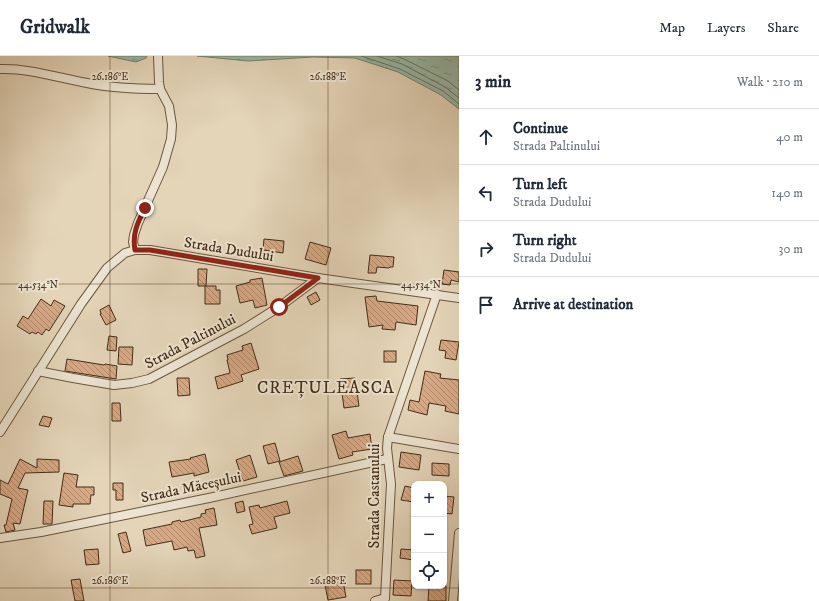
<!DOCTYPE html>
<meta charset="utf-8">
<style>
:root{--surface:#fff;--page:#f2f2f3;--text:#1f2937;--muted:#747a83;--line:#e0e1e3}
body{margin:0;font-family:"IM FELL DW Pica",serif;background:var(--page);color:var(--text)}
.controls{position:absolute;right:12px;bottom:12px;display:grid;overflow:hidden;border-radius:8px;box-shadow:0 1px 3px #0004}
.controls button{width:36px;height:36px;display:grid;place-items:center;padding:0;border:0;border-bottom:1px solid var(--line);background:var(--surface);color:var(--text);font:20px sans-serif}
.stop{position:absolute;width:12px;height:12px;margin:-9px;border:3px solid #8f2418;border-radius:50%;background:#fff}
.stop.end{background:#8f2418;border-color:#fff;box-shadow:0 1px 4px #0008}
.list{margin:0;padding:0;list-style:none}
h2{display:flex;justify-content:space-between;align-items:center;height:52px;margin:0;padding:0 16px;font-size:17px}
h2 small{font-size:13px;font-weight:400;color:var(--muted)}
.list li{display:grid;grid-template-columns:26px 1fr auto;gap:12px;align-items:center;box-sizing:border-box;height:56px;padding:0 16px;border-top:1px solid var(--line)}
.list b{display:block;font-size:15px;white-space:nowrap}
.list p{margin:0;font-size:13px;white-space:nowrap;color:var(--muted)}
.list em{font-size:13px;font-style:normal;color:var(--muted)}
.icon{flex:none;width:22px;height:22px;fill:none;stroke:currentColor;stroke-width:2;stroke-linecap:round;stroke-linejoin:round}
.map{position:relative;flex:none;width:459px;height:545px;overflow:hidden}
header{display:flex;align-items:center;gap:24px;box-sizing:border-box;height:56px;padding:0 20px;background:var(--surface);border-bottom:1px solid var(--line)}
header strong{font-size:19px}
nav{display:flex;gap:22px;margin-inline-start:auto;font-size:14px}
main{display:flex}
aside{flex:1;background:var(--surface)}
.map>svg:first-child{display:block}
.water{fill:url(#water-ripples);stroke:#76816d}
.lines{fill:none;stroke-linecap:round;stroke-linejoin:round}
.shore{stroke:#6e725e;stroke-width:1}
.building{fill:url(#building-back-hatch);stroke:#442c14}
.minor-casing{stroke:#6c563d;stroke-width:10}
.minor{stroke:#ede4d2;stroke-width:8}
.route{stroke:#8f2418;stroke-width:5}
.ticks{fill:none;stroke:#442c14;stroke-width:1;stroke-opacity:0.45}
.labels{text-anchor:middle;stroke-width:4;stroke-linejoin:round;paint-order:stroke}
.street-label{font-size:15px;fill:#442c14;stroke:#ede4d2}
.quarter-label{font-size:17px;letter-spacing:1px;fill:#442c14;stroke:#ede4d2}
.ticks-label{font-size:10px;text-anchor:middle;fill:#442c14;stroke:#ede4d2;stroke-width:4;stroke-linejoin:round;paint-order:stroke}
</style>
<header>
<strong>Gridwalk</strong>
<nav><a>Map</a><a>Layers</a><a>Share</a></nav>
</header>
<main>
<div class="map">
<svg width="459" height="545" viewBox="0 0 459 545">
<defs>
<pattern id="water-ripples" width="26" height="14" patternUnits="userSpaceOnUse"><rect width="26" height="14" fill="#97b9a9"/><path d="M2 4q2-2 4 0t4 0M15 11q2-2 4 0t4 0" fill="none" stroke="#7d9788"/></pattern>
<pattern id="building-back-hatch" width="6" height="6" patternUnits="userSpaceOnUse"><rect width="6" height="6" fill="#d8a985"/><path d="M-1 5l2 2M0 0l6 6M5-1l2 2" fill="none" stroke="#b18a6c"/></pattern>
</defs>
<rect width="100%" height="100%" fill="#e4d5b9"/>
<filter id="stains"><feTurbulence type="fractalNoise" baseFrequency=".005" numOctaves="4"/><feColorMatrix values="0 0 0 0 .2 0 0 0 0 .09 0 0 0 0 .02 0 0 0 .5 -.17"/></filter>
<radialGradient id="worn" r=".72"><stop offset=".6" stop-color="#630" stop-opacity="0"/><stop offset="1" stop-color="#630" stop-opacity=".3"/></radialGradient>
<g class="water">
<path d="M108 0H147L146 2 136 6Z"/>
<path d="M197 0H459V53L441 39 398 16 355 2 313 1 248 5Z"/>
</g>
<g class="lines">
<g class="shore">
<path d="M361 0 400 13 443 35 459 48"/>
<path d="M377 0 402 8 445 31 459 42"/>
<path d="M396 0 404 3 448 25 459 34"/>
</g>
</g>
<g class="building">
<path d="M264 183 284 185 283 197 263 194Z"/>
<path d="M310 186 331 192 326 209 305 203Z"/>
<path d="M370 199 394 201 393 211H390L389 212 377 211 376 217H368Z"/>
<path d="M198 213H207L206 230H198Z"/>
<path d="M444 214 459 216V226L451 224 450 229 442 228Z"/>
<path d="M262 222 267 249 255 252 253 244 240 247 236 230 250 226V224Z"/>
<path d="M205 230H216V234H220V248H205Z"/>
<path d="M316 236 320 244 311 249 307 241Z"/>
<path d="M376 240 377 245 418 250 416 269 396 266 395 274 382 273 383 269 369 271 365 241Z"/>
<path d="M41 243 51 250 54 244 65 250 49 275 46 273 42 279 38 276 36 278 32 276 30 278 17 270 23 260 28 263Z"/>
<path d="M109 249 116 264 106 269 100 258H101L100 254Z"/>
<path d="M109 280 117 281 116 295 107 294Z"/>
<path d="M441 284 459 286 456 304 445 302 446 295 439 294Z"/>
<path d="M251 287 259 313 241 319 243 325 218 333 215 321 230 317 227 304H228L227 299 243 294 242 290Z"/>
<path d="M119 291H133L132 309 118 308Z"/>
<rect x="384" y="295" width="12" height="11"/>
<path d="M67 303 104 309 105 308 117 310 116 323 65 315Z"/>
<path d="M425 315 441 318 440 322 459 324V358L445 355 446 350 429 347 427 359 408 354 410 344 419 346Z"/>
<path d="M177 322H189L190 339 178 340Z"/>
<path d="M355 322 359 350 344 352 340 323Z"/>
<path d="M112 347H120L121 365H112Z"/>
<path d="M43 360 52 362 49 371 39 369Z"/>
<path d="M346 375 348 382 370 378 372 393 352 396 353 399 339 403 332 379Z"/>
<path d="M275 387 280 405 268 408 263 390Z"/>
<path d="M401 396 421 399 419 414 399 411Z"/>
<path d="M205 398 209 416 194 420V417L172 421 169 406 191 403 190 402Z"/>
<path d="M250 399 257 421 243 425 236 404Z"/>
<path d="M298 400 303 415 284 420 279 406Z"/>
<path d="M20 403 37 412V403L59 404V416L25 417 18 432 28 434 20 468 13 467 15 474 6 476 4 469H6L12 443 0 438V424L8 428Z"/>
<path d="M432 407 449 408V420L432 419Z"/>
<path d="M64 417 78 419 76 431H94V439H91L90 448H73V451L59 449Z"/>
<path d="M113 427H123V444H116V434H113Z"/>
<path d="M405 430 414 432V446L401 444Z"/>
<path d="M444 440 454 441 452 458 444 457Z"/>
<path d="M44 445H53L52 468H43Z"/>
<path d="M243 445 245 455 237 457 235 447Z"/>
<path d="M287 445 290 457 274 461 277 472 252 478 249 469 253 468 249 451 259 449 260 452Z"/>
<path d="M214 452 217 469 199 472 205 500 196 502 194 494 188 495 187 491 174 494 172 485 146 490 143 474 172 468V466L180 464 181 466 201 461V458L206 457 205 454Z"/>
<path d="M126 476 131 495 123 497 118 478Z"/>
<path d="M98 493 99 508 86 509 84 494Z"/>
<path d="M401 493 414 494V504L400 502Z"/>
<rect x="356" y="514" width="15" height="14"/>
<path d="M80 523 84 545H75L71 524Z"/>
<path d="M394 524 412 525 411 540 393 539Z"/>
<path d="M343 525 346 541 328 544 325 529Z"/>
<path d="M429 530H446V545H428Z"/>
</g>
<g class="lines">
<g class="minor-casing">
<g id="minor">
<path d="M0 13C29 12 59 22 87 27 112 32 136 33 160 33"/>
<path d="M135 194 133 186 134 179 138 167 163 111 171 83 172 69 169 50 160 33 159 26 158 0"/>
<path d="M38 315 73 322 114 329 132 327 149 323 244 273 279 251 318 222"/>
<path d="M0 376 81 248 107 212 125 197 135 194H150L318 222 459 242"/>
<path d="M388 381 459 393"/>
<path d="M0 482 41 476 209 442 387 403"/>
<path d="M385 542 391 428 387 392 388 381 437 238"/>
<path d="M375 545 385 542"/>
<path d="M453 545 459 477"/>
</g>
</g>
<use href="#minor" class="minor"/>
</g>
<g class="lines">
<path class="route" d="M145 152C138 166 132 177 135 194H150L318 222 279 251"/>
</g>
<path class="ticks" d="M110 0V545M328 0V545M0 228H459M0 532H459"/>
<g class="labels">
<g class="street-label">
<text transform="translate(229 193) rotate(9)" y="5">Strada Dudului</text>
<text transform="translate(190 285) rotate(-28)" y="5">Strada Paltinului</text>
<text transform="translate(191 431) rotate(-12)" y="5">Strada Măceșului</text>
<text transform="translate(374 440) rotate(-90)" y="5">Strada Castanului</text>
</g>
<g class="quarter-label">
<text x="326" y="337">CREȚULEASCA</text>
</g>
</g>
<g class="ticks-label">
<text x="110" y="24">26.186°E</text>
<text x="328" y="24">26.188°E</text>
<text x="38" y="232">44.534°N</text>
<text x="421" y="232">44.534°N</text>
<text x="110" y="528">26.186°E</text>
<text x="328" y="528">26.188°E</text>
</g>
<rect width="100%" height="100%" filter="url(#stains)"/>
<rect width="100%" height="100%" fill="url(#worn)"/>
</svg>
<div class="controls">
<button>+</button>
<button>−</button>
<button><svg class="icon" aria-label="locate" viewBox="0 0 24 24"><circle cx="12" cy="12" r="6"/><path d="M12 2v4M12 18v4M2 12h4M18 12h4"/></svg></button>
</div>
<div class="stop" style="left:279px;top:251px"></div>
<div class="stop end" style="left:145px;top:152px"></div>
</div>
<aside>
<h2>3 min<small>Walk · 210 m</small></h2>
<ul class="list">
<li><svg class="icon" aria-label="ahead" viewBox="0 0 24 24"><path d="M12 20V5M6 11l6-6 6 6"/></svg><div><b>Continue</b><p>Strada Paltinului</p></div><em>40 m</em></li>
<li><svg class="icon" aria-label="left" viewBox="0 0 24 24"><path d="M17 20v-9H6M10 6l-5 5 5 5"/></svg><div><b>Turn left</b><p>Strada Dudului</p></div><em>140 m</em></li>
<li><svg class="icon" aria-label="right" viewBox="0 0 24 24"><path d="M7 20v-9h11M14 6l5 5-5 5"/></svg><div><b>Turn right</b><p>Strada Dudului</p></div><em>30 m</em></li>
<li><svg class="icon" aria-label="arrive" viewBox="0 0 24 24"><path d="M6 21V4h12l-3 4 3 4H6"/></svg><div><b>Arrive at destination</b></div></li>
</ul>
</aside>
</main>
